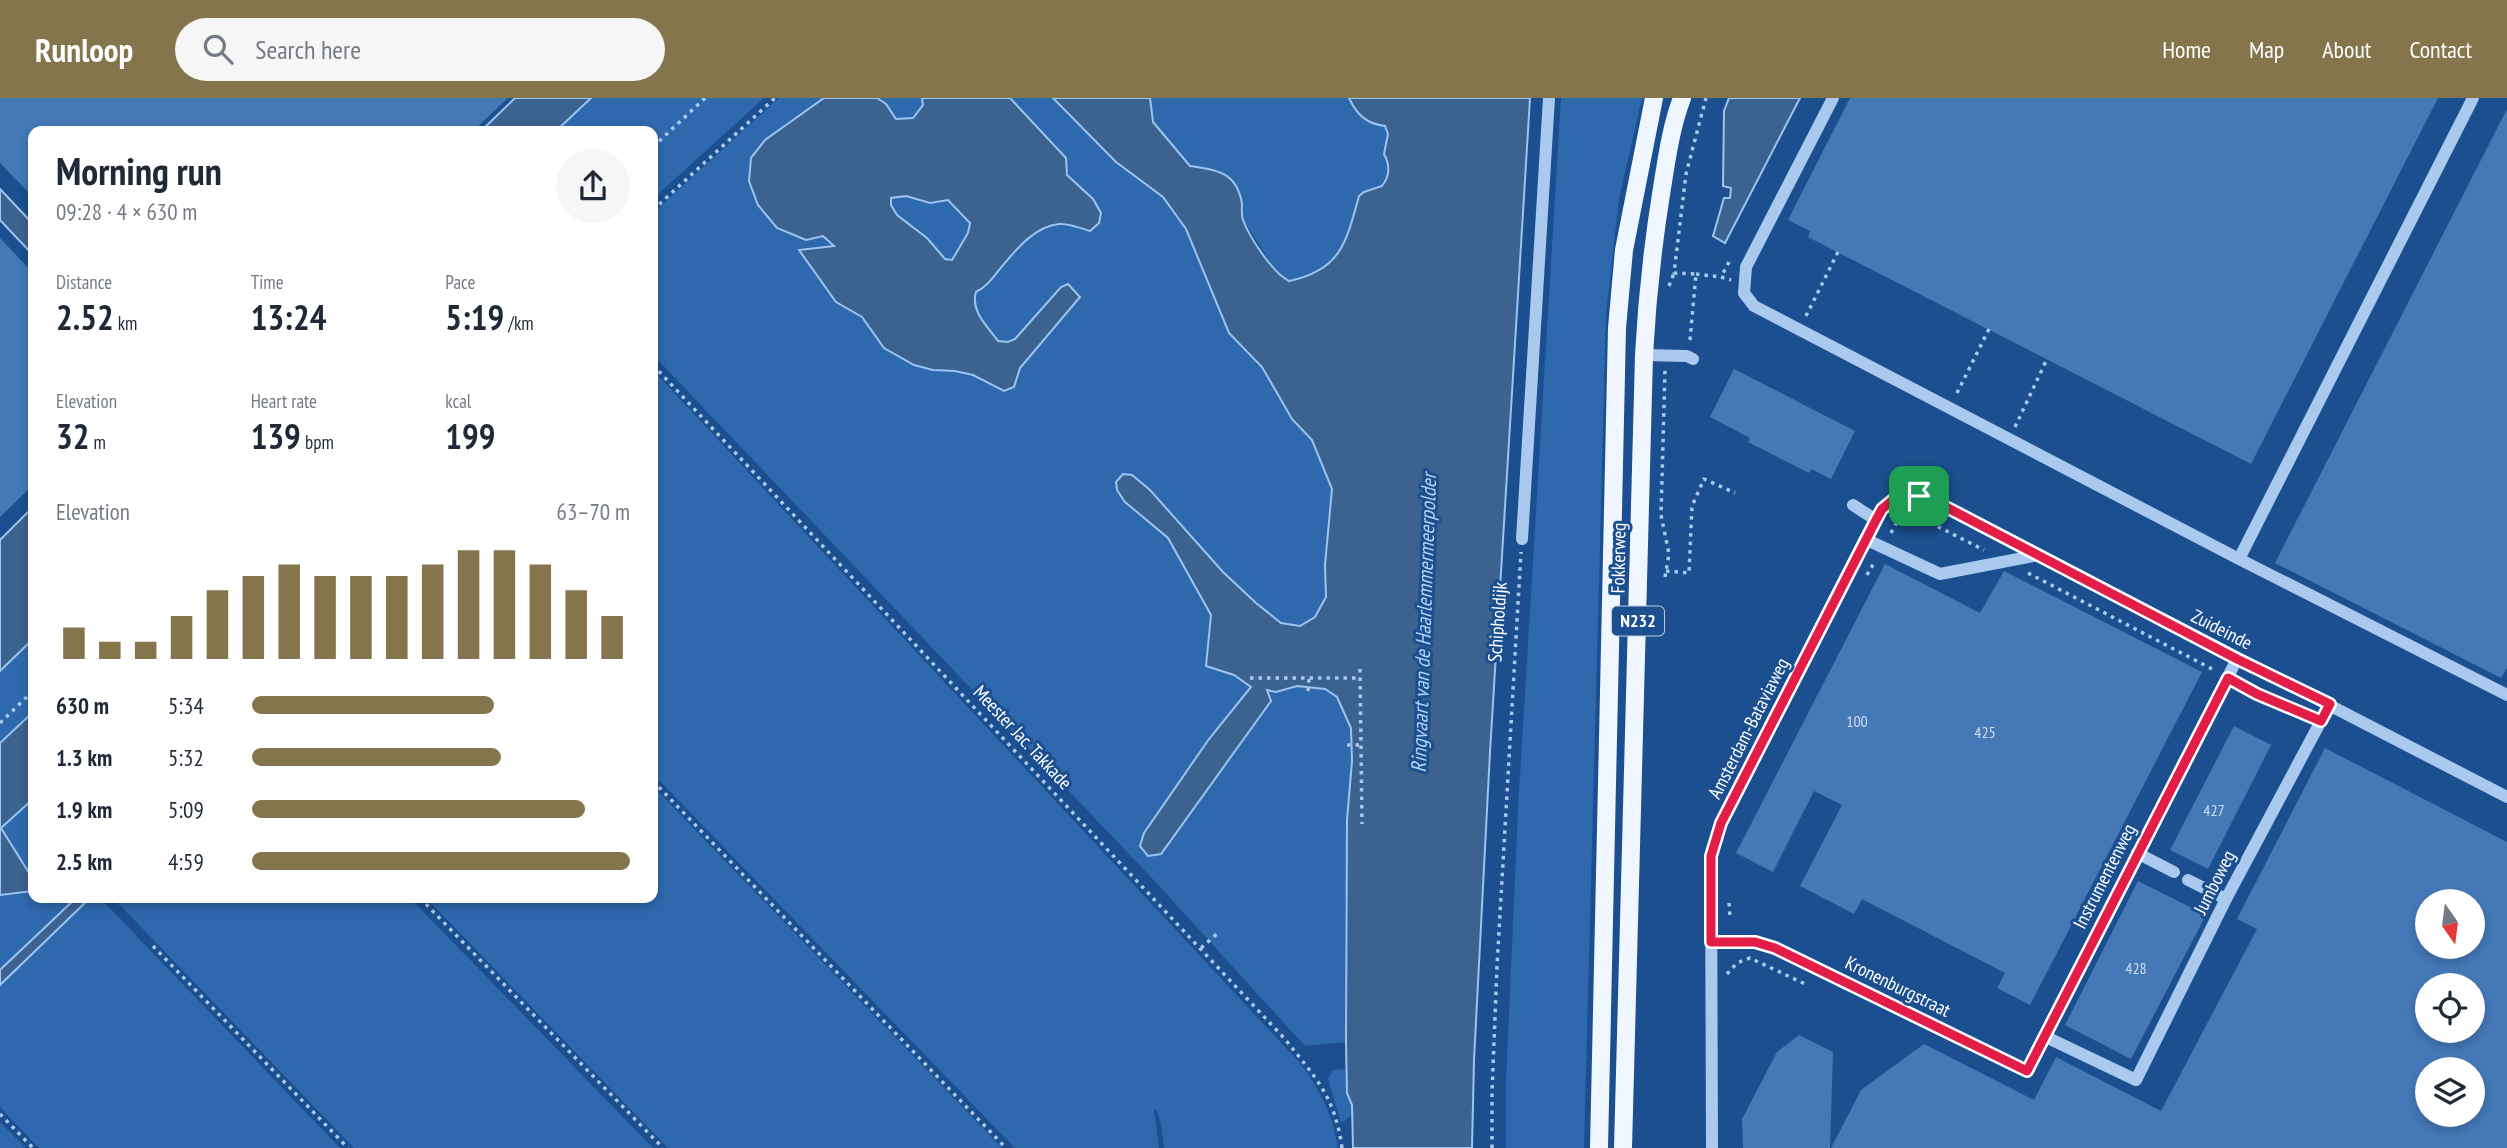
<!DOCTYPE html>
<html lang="en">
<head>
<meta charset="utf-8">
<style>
  body { margin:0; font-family:"PT Sans Narrow",sans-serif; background:#f6f6f7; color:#1f2937; height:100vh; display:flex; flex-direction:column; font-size:26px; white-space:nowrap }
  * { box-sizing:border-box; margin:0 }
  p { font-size:23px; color:#747a83 }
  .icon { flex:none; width:38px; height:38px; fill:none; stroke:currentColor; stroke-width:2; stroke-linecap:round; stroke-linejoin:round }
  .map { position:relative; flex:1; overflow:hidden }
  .sheet { position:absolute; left:28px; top:28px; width:630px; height:777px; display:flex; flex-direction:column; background:#fff; border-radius:14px; box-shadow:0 4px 10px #0003 }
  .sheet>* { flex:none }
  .needle { width:46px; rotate:166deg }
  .buttons { position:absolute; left:2415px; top:791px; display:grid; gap:14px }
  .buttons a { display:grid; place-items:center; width:70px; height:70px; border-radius:50%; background:#fff; box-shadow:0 4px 10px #0003; font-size:35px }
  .pin { position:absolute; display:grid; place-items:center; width:60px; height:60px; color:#fff; margin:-30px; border-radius:14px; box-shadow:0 4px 10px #0006 }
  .round { display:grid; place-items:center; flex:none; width:74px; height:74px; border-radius:37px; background:#f6f6f7 }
  .head { display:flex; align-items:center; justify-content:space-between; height:119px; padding:0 28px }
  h1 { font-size:38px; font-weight:800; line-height:52px }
  .metrics { display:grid; grid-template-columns:repeat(3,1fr); gap:10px; height:119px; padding:7px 28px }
  .metrics div { display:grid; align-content:center }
  .metrics b { font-size:35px; font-weight:800 }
  .metrics small { font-size:19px; font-weight:400 }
  .metrics p { font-size:19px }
  .chart { height:196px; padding:14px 28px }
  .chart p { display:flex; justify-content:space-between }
  .chart svg { width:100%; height:126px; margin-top:7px; stroke:#84754c; stroke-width:6 }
  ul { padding:0 28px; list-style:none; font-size:23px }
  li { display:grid; grid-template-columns:112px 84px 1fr; align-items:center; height:52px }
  li i { height:18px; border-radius:9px; background:#84754c }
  header { display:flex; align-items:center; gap:42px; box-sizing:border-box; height:98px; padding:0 35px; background:#84754c; color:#fff }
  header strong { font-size:33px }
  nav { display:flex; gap:38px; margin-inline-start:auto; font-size:24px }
  .search { width:490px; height:63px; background:#f6f6f7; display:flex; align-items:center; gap:18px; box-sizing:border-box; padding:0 24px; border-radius:38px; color:#747a83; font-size:26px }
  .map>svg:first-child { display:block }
  .green { fill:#2e69ad }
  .water { fill:#3c6290; stroke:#9cc4f0; stroke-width:2; fill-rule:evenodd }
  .building { fill:#4478b7; fill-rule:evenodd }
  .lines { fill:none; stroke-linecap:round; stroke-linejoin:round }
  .path { stroke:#a9c9ee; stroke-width:3.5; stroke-dasharray:3.5 5; stroke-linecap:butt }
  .minor { stroke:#a9c9ee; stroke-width:12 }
  .major { stroke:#f0f6ff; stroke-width:18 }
  .route-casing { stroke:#fff; stroke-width:14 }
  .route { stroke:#e11d48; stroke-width:9 }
  .labels { text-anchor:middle; stroke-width:6; stroke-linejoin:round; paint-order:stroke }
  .number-label { font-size:16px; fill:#d0dded }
  .shield { fill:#1b4f8f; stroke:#bbcadd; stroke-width:2 }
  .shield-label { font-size:18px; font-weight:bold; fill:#fff }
  .street-label { font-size:19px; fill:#fff; stroke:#1b4f8f }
  .water-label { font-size:21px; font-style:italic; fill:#b5d3f5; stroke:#1b4f8f }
</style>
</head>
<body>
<header>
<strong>Runloop</strong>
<div class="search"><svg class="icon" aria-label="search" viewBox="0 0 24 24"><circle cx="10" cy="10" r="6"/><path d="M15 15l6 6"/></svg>Search here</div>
<nav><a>Home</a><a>Map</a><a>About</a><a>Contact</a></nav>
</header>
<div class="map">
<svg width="2507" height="1050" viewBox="0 0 2507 1050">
  <rect width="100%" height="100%" fill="#1b4f8f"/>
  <!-- green -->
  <path class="green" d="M591 0H764L653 101V33H556Z
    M779 0H824L765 42 794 136 806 142 823 138 834 149 799 153 836 203 862 219 884 250 933 272 955 273 973 277 1004 293 1018 282 1020 270 1076 205 1074 193 1068 186 1061 189 1015 241 1008 244 998 243C988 229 970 213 976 194 986 189 992 181 999 172 1014 154 1034 128 1058 126 1068 125 1081 131 1090 133L1093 101 1067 77 1066 60 1010 0H1053L1116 64 1163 99 1186 131 1229 235 1262 269 1292 321 1312 342 1332 391 1325 467 1326 499 1315 519 1300 528 1281 525 1256 505 1223 474 1150 393 1125 404 1168 440 1211 517 1206 568 1234 577 1251 589 1275 594 1297 588 1325 591 1337 598 1345 612 1351 630 1352 663 1347 722 1346 944 1305 948 1150 778 653 257V115Z
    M877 0H922L923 7 913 20 896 21 886 6Z
    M1147 0H1401L1385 85 1335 160 1320 174 1289 183 1279 178 1242 120 1190 68 1152 24 1151 6Z
    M1561 0H1642L1619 101 1606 217 1584 1050H1506V984L1518 711Z
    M906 98 930 105 948 102 970 125 968 135 952 162 945 161 927 140 897 117 891 107V99Z
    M653 272 1301 966C1320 992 1333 1017 1338 1050H1164L1161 1026 1156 1011 1154 1012 1159 1050H1015L653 676Z
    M33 541V800H76L0 872V573Z
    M653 688 1002 1050H668L426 800H653Z
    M90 800H100L340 1050H39L0 1009V887Z
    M113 800H410L653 1050H354Z
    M1347 971C1347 987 1351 1001 1352 1017L1341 1025 1328 981 1333 972Z
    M0 1024 26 1050H0Z"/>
  <!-- water -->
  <path class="water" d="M515 0H591L556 33H481Z
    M824 0H877L886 6 896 21 913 20 923 7 922 0H1010L1066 60 1067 77 1093 101 1101 115 1099 125 1090 133C1081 130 1068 125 1059 126 1034 128 1014 154 999 172 992 181 986 189 976 194 970 213 988 229 998 243L1008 244 1015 241 1061 189 1068 186 1080 199 1020 270 1014 289 1004 293 973 277 955 273 933 272 914 267 884 250 862 219 836 204 799 152 834 148 823 138 806 142 777 130 758 107 749 83 751 60 765 42ZM906 98 930 105 948 102 970 125 968 135 952 162 945 161 927 140 897 117 891 107V100Z
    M1053 0H1150L1153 24 1190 68C1217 72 1237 74 1242 106 1242 112 1241 117 1243 122 1250 140 1272 174 1289 183 1341 172 1346 145 1359 98L1364 94 1382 88C1390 78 1390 67 1384 56L1388 36 1385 28C1367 26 1357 17 1349 0H1530L1490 654 1474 962 1472 1050H1353L1352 1007 1347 995 1346 944 1347 722 1352 663 1351 630 1337 599 1325 591 1297 588 1276 594 1267 592 1271 603 1161 756 1148 758 1140 748 1144 735 1209 641 1251 589 1234 577 1206 568 1211 517 1168 440 1125 404 1117 392 1116 384 1123 376 1132 377 1150 392 1223 474 1256 505 1281 525 1300 528 1315 519 1326 499 1325 467 1332 391 1312 342 1292 321 1262 269 1229 235 1186 131 1163 99 1116 64Z
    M1729 0H1800L1725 145 1713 138 1724 100H1730L1731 90 1723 88 1724 13Z
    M0 91 33 126V157L0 122Z
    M33 409V541L0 573V442Z
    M33 614V701L1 730 29 775 33 793 0 797V645Z
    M76 800H90L0 887V872Z"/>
  <!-- building -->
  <path class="building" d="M0 0H508L473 33H33V99L0 65Z
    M1850 0H2438L2251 366 1808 139 1810 133 1788 122Z
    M2507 11V570L2501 580 2275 465Z
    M0 140 33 175V387L0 419Z
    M1734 271 1855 333 1831 381 1811 371 1809 375 1748 344 1750 340 1710 319Z
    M1885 466 1980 515 2004 473 2202 574 2030 907 1997 890 2005 875 1862 801 1854 816 1800 788 1842 707 1814 693 1773 774 1736 755Z
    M2234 628 2271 647 2208 771 2170 752Z
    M2325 650 2507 744V1050H1831L1861 992 1924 946 2034 1002 2056 959 2161 1013 2257 831 2237 821ZM2427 803H2473V849H2427ZM2427 887H2473V933H2427ZM2427 971H2473V1017H2427Z
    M2138 783 2206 817 2131 961 2065 927Z
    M1799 937 1833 954 1830 1050H1743L1742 1021 1777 954Z"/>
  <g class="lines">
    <!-- path -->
    <path class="path" d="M653 49 705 0
      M653 112 775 0
      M1729 164 1721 179 1731 182
      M1696 176 1721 179
      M1669 188 1674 175
      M1806 218 1838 154
      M1690 242 1696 176 1674 175 1686 76 1706 0
      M653 267 1284 940C1315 979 1335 998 1342 1050
      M1957 295 1989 231
      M2015 329 2047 261
      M1891 435 1899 420 1913 416 1984 452
      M1666 473 1689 475 1692 408 1704 381 1735 395
      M2028 475 2214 572
      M1867 477 1875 463
      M1665 479 1669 456 1661 417 1665 272
      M1360 571 1362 726
      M1250 580H1359
      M2242 588 2308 617
      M1308 593 1309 580
      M0 625 33 593
      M1347 647H1361
      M653 683 1006 1050
      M420 800 663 1050
      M1729 805 1730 820
      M153 848 348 1050
      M1201 850 1218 835
      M1727 876 1737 865 1750 860 1805 886
      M0 1016 33 1050
      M1492 1050V995L1497 868 1521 454"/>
    <!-- minor -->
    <path class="minor" d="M1833 0 1746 169 1744 195 1754 208 2239 461
      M2473 0 2239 461 2507 597
      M1644 257 1687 258 1693 261
      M1853 407 1876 422
      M1522 441 1549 0
      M1865 441 1940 476 2038 457
      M2137 755 2174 774
      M2188 782 2226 801
      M1711 844H1754L1775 850 2027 973 2237 561
      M2046 939 2136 982 2226 801 2330 606
      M1712 1050 1711 759 1721 725 1865 441 1882 411 1899 397 1919 398 1944 408 2507 699"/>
    <!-- major -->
    <path class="major" d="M1599 1050 1617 230 1624 152 1654 0
      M1623 1050 1644 257C1647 201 1653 145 1662 90 1667 59 1671 29 1682 0"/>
  </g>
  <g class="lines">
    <!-- route casing -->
    <g class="route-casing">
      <path id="route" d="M1899 397 1919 398 1944 408 2237 561 2330 606 2321 623 2257 596 2228 580 2027 973 1775 850 1755 844H1711V758L1721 725 1876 422 1882 411Z"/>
    </g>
    <!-- route -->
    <use href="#route" class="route"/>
  </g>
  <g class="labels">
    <!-- number labels -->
    <g class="number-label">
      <text x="1857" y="629">100</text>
      <text x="1985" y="640">425</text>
      <text x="2214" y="718">427</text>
      <text x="2136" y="876">428</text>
    </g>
    <!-- shield labels -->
    <rect class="shield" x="1612" y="508.5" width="52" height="29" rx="5"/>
    <g class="shield-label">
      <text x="1638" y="529">N232</text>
    </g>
    <!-- street labels -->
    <g class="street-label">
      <text transform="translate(1618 460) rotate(-89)" y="7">Fokkerweg</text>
      <text transform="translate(1497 524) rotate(-86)" y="7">Schipholdijk</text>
      <text transform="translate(2222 531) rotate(27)" y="7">Zuideinde</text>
      <text transform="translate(1748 630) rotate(-63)" y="7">Amsterdam-Bataviaweg</text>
      <text transform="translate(1023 639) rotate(47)" y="7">Meester Jac. Takkade</text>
      <text transform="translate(2104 778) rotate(-63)" y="7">Instrumentenweg</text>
      <text transform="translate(2214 784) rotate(-63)" y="7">Jumboweg</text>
      <text transform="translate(1898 888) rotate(26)" y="7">Kronenburgstraat</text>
    </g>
    <!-- water labels -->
    <g class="water-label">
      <text transform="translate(1424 525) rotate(-88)" y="7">Ringvaart van de Haarlemmermeerpolder</text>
    </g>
  </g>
</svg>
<div class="buttons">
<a><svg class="needle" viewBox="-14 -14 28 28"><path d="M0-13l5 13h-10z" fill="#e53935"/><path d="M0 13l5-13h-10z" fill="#747a83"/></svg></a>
<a><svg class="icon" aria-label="locate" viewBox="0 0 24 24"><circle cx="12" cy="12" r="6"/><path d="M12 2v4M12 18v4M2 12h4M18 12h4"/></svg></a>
<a><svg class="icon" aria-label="layers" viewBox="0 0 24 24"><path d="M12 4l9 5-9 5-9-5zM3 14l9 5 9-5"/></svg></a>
</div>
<div class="pin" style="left:1919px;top:398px;background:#1e9e55"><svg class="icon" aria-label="arrive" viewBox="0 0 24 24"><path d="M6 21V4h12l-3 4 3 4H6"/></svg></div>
<section class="sheet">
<div class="head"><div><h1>Morning run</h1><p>09:28 · 4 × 630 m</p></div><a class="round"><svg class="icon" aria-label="share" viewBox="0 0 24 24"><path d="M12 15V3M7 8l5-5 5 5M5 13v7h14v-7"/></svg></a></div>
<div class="metrics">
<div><p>Distance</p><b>2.52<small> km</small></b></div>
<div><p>Time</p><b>13:24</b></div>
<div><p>Pace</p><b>5:19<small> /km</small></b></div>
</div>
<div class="metrics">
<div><p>Elevation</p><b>32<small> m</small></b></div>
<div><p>Heart rate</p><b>139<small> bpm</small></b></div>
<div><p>kcal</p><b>199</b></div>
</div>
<div class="chart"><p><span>Elevation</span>63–70 m</p>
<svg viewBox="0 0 160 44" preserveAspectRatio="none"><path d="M5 44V33M15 44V38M25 44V38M35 44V29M45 44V20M55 44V15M65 44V11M75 44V15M85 44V15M95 44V15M105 44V11M115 44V6M125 44V6M135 44V11M145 44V20M155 44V29"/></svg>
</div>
<ul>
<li><b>630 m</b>5:34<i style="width:64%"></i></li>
<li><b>1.3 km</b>5:32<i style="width:66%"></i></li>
<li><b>1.9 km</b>5:09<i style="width:88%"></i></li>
<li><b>2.5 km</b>4:59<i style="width:100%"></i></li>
</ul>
</section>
</div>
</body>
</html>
